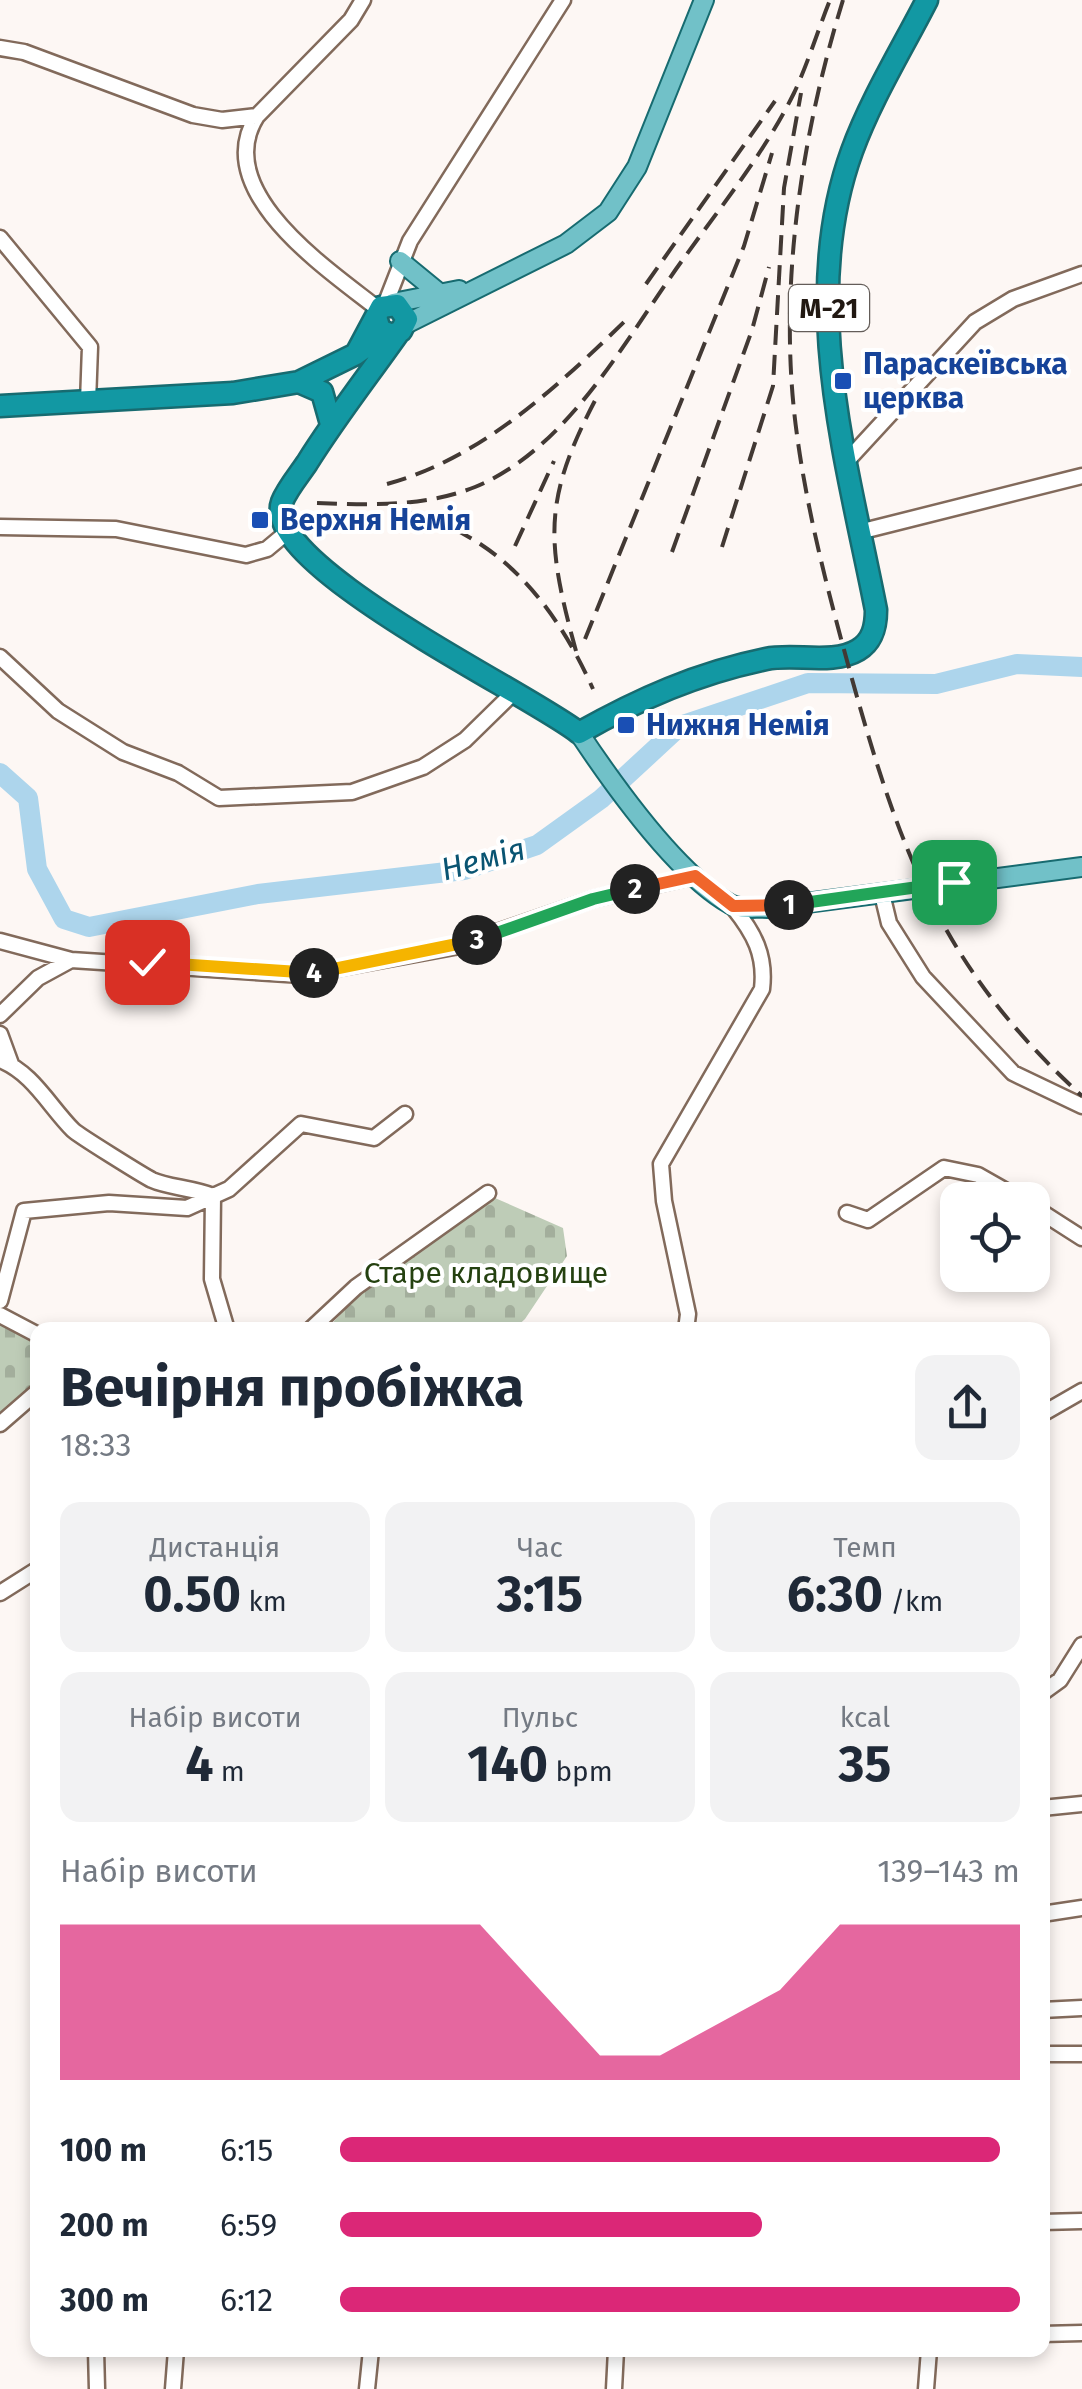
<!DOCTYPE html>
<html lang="uk">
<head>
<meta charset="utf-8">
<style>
  body { margin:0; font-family:"Fira Sans",sans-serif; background:#f2f2f3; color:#1f2937; height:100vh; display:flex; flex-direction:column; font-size:38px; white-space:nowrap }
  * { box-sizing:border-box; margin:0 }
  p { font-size:32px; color:#747a83 }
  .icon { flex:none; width:55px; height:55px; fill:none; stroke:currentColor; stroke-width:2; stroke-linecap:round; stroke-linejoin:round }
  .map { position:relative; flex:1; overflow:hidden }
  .details { position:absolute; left:30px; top:1322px; width:1020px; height:1035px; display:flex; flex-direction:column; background:#fff; border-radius:20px; box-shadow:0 5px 15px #0003 }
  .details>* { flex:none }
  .controls { position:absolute; left:940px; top:1182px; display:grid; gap:20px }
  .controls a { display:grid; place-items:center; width:110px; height:110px; border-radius:20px; background:#fff; box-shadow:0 5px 15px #0003; font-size:50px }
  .pin { position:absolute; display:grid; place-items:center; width:85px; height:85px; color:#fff; margin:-42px; border-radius:20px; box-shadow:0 5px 15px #0006 }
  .km { position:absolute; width:50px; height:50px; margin:-25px; border-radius:50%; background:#222; color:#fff; font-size:28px; line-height:50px; text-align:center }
  .round { display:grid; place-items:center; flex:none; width:105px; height:105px; border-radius:20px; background:#f2f2f3 }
  .overview { display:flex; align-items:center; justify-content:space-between; height:170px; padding:0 30px }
  h1 { font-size:55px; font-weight:700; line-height:75px }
  .stats { display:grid; grid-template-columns:repeat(3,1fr); gap:15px; height:170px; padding:10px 30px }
  .stats div { display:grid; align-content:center; border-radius:20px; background:#f2f2f3; text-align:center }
  .stats b { font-size:50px; font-weight:700 }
  .stats small { font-size:28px; font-weight:400 }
  .stats p { font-size:28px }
  .chart { height:280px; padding:20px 30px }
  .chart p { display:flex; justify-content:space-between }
  .chart svg { width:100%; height:180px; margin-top:10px; fill:#db2777; opacity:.7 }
  ul { padding:0 30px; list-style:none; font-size:32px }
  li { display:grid; grid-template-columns:160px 120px 1fr; align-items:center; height:75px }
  li i { height:25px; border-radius:12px; background:#db2777 }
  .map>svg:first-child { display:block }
  .cemetery { fill:url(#cemetery-stones) }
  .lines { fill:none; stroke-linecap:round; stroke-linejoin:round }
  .river { stroke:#add5ec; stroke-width:20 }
  .minor-casing { stroke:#826a5b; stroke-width:19 }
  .major-casing { stroke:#176b70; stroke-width:22 }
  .highway-casing { stroke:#176b70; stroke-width:25 }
  .minor { stroke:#fff; stroke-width:14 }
  .major { stroke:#71c1c8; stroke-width:18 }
  .highway { stroke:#1298a3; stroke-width:20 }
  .rail { stroke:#423934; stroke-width:4; stroke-dasharray:20 10; stroke-linecap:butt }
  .split-1-casing { stroke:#fff; stroke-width:20 }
  .split-2-casing { stroke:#fff; stroke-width:20 }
  .split-3-casing { stroke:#fff; stroke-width:20 }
  .split-4-casing { stroke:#fff; stroke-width:20 }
  .split-5-casing { stroke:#fff; stroke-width:20 }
  .split-1 { stroke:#22a559; stroke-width:12 }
  .split-2 { stroke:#f0652b; stroke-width:12 }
  .split-3 { stroke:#22a559; stroke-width:12 }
  .split-4 { stroke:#f5b400; stroke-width:12 }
  .split-5 { stroke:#f5b400; stroke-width:12 }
  .transit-dot { fill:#1a4fb4; stroke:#fff; stroke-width:4 }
  .labels { text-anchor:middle; stroke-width:8; stroke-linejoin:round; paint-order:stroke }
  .shield { fill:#fff; stroke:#645d59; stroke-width:2.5 }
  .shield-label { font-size:28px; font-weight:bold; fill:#211812 }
  .transit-label { font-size:30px; font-weight:bold; fill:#164399; stroke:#fff; text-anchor:start }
  .park-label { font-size:30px; fill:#244110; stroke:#fff }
  .water-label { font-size:32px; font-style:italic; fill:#095472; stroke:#fff }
</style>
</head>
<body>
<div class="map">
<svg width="1082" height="2389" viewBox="0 0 1082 2389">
  <defs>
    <pattern id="cemetery-stones" width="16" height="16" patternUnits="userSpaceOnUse" patternTransform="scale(2.5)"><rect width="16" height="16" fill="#beccb7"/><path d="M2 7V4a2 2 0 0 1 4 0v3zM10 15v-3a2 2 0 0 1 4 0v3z" fill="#a3ae9c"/></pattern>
  </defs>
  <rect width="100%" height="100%" fill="#fdf7f4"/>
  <!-- cemetery -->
  <path class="cemetery" d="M495 1198 563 1228 567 1256 525 1319 513 1330H326L357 1296Z
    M0 1320 38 1340 37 1382 0 1415Z"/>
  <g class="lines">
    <!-- river -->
    <path class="river" d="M0 773 28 798 37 869 64 919 89 927 258 894 464 870 537 845 601 799 680 726 808 683 936 684 1017 664 1082 667"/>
    <!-- minor casing -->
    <g class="minor-casing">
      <path id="minor" d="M363 0 351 20 257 116C209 191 329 270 378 309
        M0 48 24 52 193 115 222 120 257 116
        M0 238 90 347 88 402
        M385 305 410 241 563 0
        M846 462 975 322 1013 299 1082 274
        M0 527 116 529 246 555 267 549 285 534
        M859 532 1082 476
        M0 657 58 711 123 752 178 773 219 798 352 792 423 767 465 740 514 692
        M882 894 889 923 923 977 1013 1073 1082 1106
        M0 941 71 960
        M0 1015 38 978 71 960 302 975 454 947 593 899 695 876
        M0 1034 11 1064
        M0 1060C33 1073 49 1106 73 1130 78 1135 144 1176 152 1180 167 1187 193 1188 213 1196L212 1279 227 1330
        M1032 1206 1082 1238
        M847 1213 868 1220 944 1168 978 1175 1022 1200
        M0 1301 24 1211 109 1203 187 1208 229 1189 301 1124 374 1138 405 1114
        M0 1315 38 1335
        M310 1330 356 1287 488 1193
        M686 1330 688 1314 664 1201 661 1164 762 989C766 955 754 933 733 907
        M1042 1414 1082 1391
        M0 1424 38 1391
        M0 1593 38 1569
        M1042 1693 1060 1680 1082 1645
        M1042 1808 1082 1804
        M1042 1914 1082 1908
        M1042 2010 1082 2008
        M1042 2054H1082
        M1042 2222 1082 2221
        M1042 2334 1082 2333
        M96 2350 97 2389
        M173 2389 176 2350
        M367 2389 371 2350
        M614 2389 616 2350
        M926 2389 929 2350"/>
    </g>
    <!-- major casing -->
    <g class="major-casing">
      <path id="major" d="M400 261 439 293
        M393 303 459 290
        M406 324 566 244 608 212 637 167 704 0
        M579 733C613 784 677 874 730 904 740 910 757 907 768 908L1082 867"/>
    </g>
    <!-- highway casing -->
    <g class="highway-casing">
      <path id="highway" d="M399 332C368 376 335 418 307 463 299 475 287 489 282 502 259 565 534 696 579 733 639 699 698 673 766 659 794 653 833 665 858 650 873 641 876 626 876 610 847 462 798 299 852 151 871 99 902 49 927 0
        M357 352 381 307 397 305 407 319 401 331 392 335 380 330 376 317
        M299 382 322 392 331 424
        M0 406 233 393 299 382 356 354 385 333"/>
    </g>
    <!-- minor -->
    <use href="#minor" class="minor"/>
    <!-- major -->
    <use href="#major" class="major"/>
    <!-- highway -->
    <use href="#highway" class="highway"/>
    <!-- rail -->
    <path class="rail" d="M843 0C801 136 777 292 797 435 808 517 830 599 852 679 901 855 944 970 1082 1096
      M646 284 775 101
      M387 484C480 459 557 387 624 322
      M317 503C370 505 425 507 475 487 570 448 627 336 684 258 722 205 765 152 794 93 808 63 818 30 830 0
      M397 510C496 530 554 602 593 689
      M515 546 554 461
      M722 547 773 386 784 188 801 93
      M672 552 752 330 769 267
      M585 639 744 246 772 153
      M576 651C545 538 543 498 599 393"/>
  </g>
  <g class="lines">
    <!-- split-1 casing -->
    <g class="split-1-casing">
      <path id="split-1" d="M789 905 954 882"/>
    </g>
    <!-- split-2 casing -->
    <g class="split-2-casing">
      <path id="split-2" d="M635 889 695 876 733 906 789 905"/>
    </g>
    <!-- split-3 casing -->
    <g class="split-3-casing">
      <path id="split-3" d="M477 940 593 899 635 889"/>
    </g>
    <!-- split-4 casing -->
    <g class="split-4-casing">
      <path id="split-4" d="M314 973 477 940"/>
    </g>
    <!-- split-5 casing -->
    <g class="split-5-casing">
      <path id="split-5" d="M147 962 314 973"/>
    </g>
    <!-- split-1 -->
    <use href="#split-1" class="split-1"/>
    <!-- split-2 -->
    <use href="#split-2" class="split-2"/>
    <!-- split-3 -->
    <use href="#split-3" class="split-3"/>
    <!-- split-4 -->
    <use href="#split-4" class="split-4"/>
    <!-- split-5 -->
    <use href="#split-5" class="split-5"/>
  </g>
  <!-- markers -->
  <g class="transit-dot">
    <rect x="833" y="371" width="20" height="20" rx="5"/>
    <rect x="250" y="510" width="20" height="20" rx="5"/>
    <rect x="616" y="715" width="20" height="20" rx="5"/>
  </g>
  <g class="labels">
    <!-- shield labels -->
    <rect class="shield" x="789" y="285" width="80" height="46" rx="8"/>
    <g class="shield-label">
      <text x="829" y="318">М-21</text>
    </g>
    <!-- transit labels -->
    <g class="transit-label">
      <text x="863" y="374">Параскеївська<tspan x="863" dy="34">церква</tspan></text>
      <text x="280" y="530">Верхня Немія</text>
      <text x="646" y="735">Нижня Немія</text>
    </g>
    <!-- park labels -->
    <g class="park-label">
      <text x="486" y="1283">Старе кладовище</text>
    </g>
    <!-- water labels -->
    <g class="water-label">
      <text transform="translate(483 859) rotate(-15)" y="11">Немія</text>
    </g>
  </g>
</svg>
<div class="controls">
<a><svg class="icon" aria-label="locate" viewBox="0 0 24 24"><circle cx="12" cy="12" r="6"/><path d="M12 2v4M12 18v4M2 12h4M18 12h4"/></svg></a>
</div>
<div class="pin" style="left:954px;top:882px;background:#1e9e55"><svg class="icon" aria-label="arrive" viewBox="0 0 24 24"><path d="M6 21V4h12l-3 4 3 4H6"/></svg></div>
<div class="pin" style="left:147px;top:962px;background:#d93025"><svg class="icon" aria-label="check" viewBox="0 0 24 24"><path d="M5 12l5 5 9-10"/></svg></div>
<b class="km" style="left:789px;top:905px">1</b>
<b class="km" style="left:635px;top:889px">2</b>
<b class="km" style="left:477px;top:940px">3</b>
<b class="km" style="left:314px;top:973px">4</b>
<section class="details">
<div class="overview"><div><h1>Вечірня пробіжка</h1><p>18:33</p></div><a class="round"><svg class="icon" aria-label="share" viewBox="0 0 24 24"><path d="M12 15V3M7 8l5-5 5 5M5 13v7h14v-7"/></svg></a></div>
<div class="stats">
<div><p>Дистанція</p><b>0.50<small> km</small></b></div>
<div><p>Час</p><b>3:15</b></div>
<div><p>Темп</p><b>6:30<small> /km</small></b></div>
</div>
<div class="stats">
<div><p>Набір висоти</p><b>4<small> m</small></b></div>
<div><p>Пульс</p><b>140<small> bpm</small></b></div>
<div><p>kcal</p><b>35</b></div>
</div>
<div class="chart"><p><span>Набір висоти</span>139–143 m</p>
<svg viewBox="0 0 160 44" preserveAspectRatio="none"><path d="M0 44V6L10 6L20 6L30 6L40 6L50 6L60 6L70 6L80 22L90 38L100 38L110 30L120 22L130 6L140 6L150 6L160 6V44z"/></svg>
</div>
<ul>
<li><b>100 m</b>6:15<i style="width:97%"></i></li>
<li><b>200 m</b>6:59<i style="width:62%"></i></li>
<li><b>300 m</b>6:12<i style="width:100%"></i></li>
</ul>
</section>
</div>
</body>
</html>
